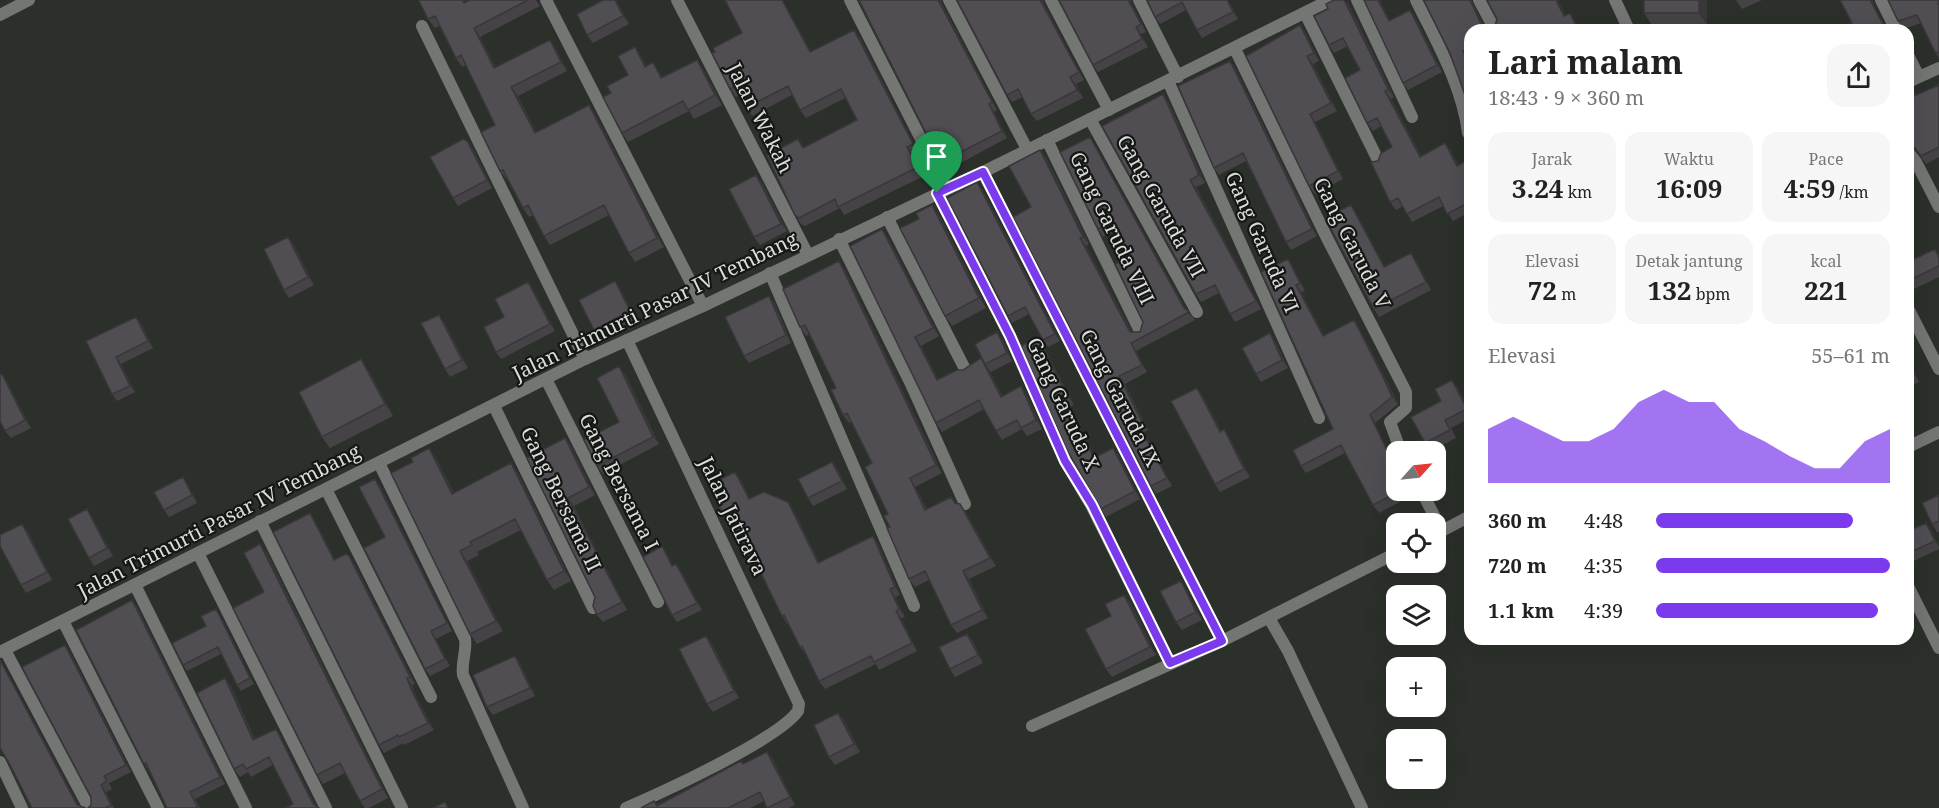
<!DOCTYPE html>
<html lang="id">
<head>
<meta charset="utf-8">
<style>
  body { margin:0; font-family:"Noto Serif",serif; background:#f6f6f6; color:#222; height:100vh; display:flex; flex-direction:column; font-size:22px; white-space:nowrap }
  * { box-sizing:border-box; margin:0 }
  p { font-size:20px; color:#767676 }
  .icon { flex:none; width:33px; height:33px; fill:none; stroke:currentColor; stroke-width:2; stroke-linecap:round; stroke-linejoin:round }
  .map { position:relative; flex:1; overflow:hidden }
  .drawer { position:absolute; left:1464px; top:24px; width:450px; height:621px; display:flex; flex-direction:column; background:#fff; border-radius:18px; box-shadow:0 6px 24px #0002 }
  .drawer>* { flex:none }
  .needle { width:39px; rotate:63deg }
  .fabs { position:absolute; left:1386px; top:441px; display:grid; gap:12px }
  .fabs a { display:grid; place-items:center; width:60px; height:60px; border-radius:12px; background:#fff; box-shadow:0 6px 24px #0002; font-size:30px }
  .pin { position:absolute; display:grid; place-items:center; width:51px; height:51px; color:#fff; margin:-62px -26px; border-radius:50% 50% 50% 0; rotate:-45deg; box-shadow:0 0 6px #0007 }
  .pin .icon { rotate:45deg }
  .round { display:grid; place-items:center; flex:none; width:63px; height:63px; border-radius:18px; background:#f6f6f6 }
  .head { display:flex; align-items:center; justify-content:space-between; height:102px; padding:0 24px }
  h1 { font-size:33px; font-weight:700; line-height:45px }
  .figures { display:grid; grid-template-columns:repeat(3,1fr); gap:9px; height:102px; padding:6px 24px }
  .figures div { display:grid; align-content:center; border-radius:15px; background:#f6f6f6; text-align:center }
  .figures b { font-size:26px; font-weight:700 }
  .figures small { font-size:16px; font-weight:400 }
  .figures p { font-size:16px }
  .chart { height:168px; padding:12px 24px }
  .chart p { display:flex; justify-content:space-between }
  .chart svg { width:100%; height:108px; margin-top:6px; fill:#7c3aed; opacity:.7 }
  ul { padding:0 24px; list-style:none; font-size:20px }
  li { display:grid; grid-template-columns:96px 72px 1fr; align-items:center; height:45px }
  li i { height:15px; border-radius:8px; background:#7c3aed }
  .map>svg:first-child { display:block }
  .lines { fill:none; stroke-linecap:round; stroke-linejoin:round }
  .service { stroke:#747674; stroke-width:12 }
  .minor { stroke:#747674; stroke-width:12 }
  .tertiary { stroke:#747674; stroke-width:12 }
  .wall { fill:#464347 }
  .shaded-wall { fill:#39373a }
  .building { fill:#514e53; stroke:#39373a; stroke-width:1.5 }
  .route-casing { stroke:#fff; stroke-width:12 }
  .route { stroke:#7c3aed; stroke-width:8 }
  .labels { text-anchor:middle; stroke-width:4.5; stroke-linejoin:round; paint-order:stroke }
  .street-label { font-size:20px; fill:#daddda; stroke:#151715 }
</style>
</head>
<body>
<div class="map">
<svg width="1939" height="808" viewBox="0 0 1939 808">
  <rect width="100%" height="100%" fill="#2c302b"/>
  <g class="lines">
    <!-- service -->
    <path class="service" d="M1269 618 1288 651 1362 808"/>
    <!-- minor -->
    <path class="minor" d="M546 0 703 306
      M677 0 808 255
      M850 0 946 188
      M949 0 1027 149
      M1051 0 1109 110
      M1139 0 1178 77
      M1357 0 1412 117
      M1416 0C1437 43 1462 85 1468 133
      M1479 0 1495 30
      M1615 0 1629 30
      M1881 0 1896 30
      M1305 13 1379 162
      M0 15 29 0
      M422 26 585 359
      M1235 49 1326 236 1406 392V408L1390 422 1401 452
      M1908 55 1919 77
      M1168 81 1319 418
      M1908 82 1939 68
      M1090 119 1197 312
      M1047 140 1141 333
      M1908 152 1916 162 1939 207
      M983 172 1222 641
      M937 193 1010 336 1065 461 1091 505 1170 663
      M887 217 966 371
      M839 239 911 384 965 504
      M770 273 914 606
      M1908 308 1939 369
      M546 379 658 602
      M494 406 593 608
      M1908 447 1939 432
      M379 463 465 639C467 652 461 661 463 675L523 808
      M326 489 431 697
      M1421 490 1442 531
      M260 521 402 808
      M1436 534 1470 516
      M198 553 326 808
      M135 585 246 808
      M1908 586 1939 648
      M63 621 158 808
      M5 650 89 808
      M1032 726 1222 641 1396 553
      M0 762 22 808
      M626 808C663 792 777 740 798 711L799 704 627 340"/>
    <!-- tertiary -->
    <path class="tertiary" d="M0 652 585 359 703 306 983 172 1330 0"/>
  </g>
  <!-- wall -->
  <path class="wall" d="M420 0H464L465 3 470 0H536L540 6 480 37 496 68 556 49 567 71 518 96 536 132 589 105 595 114 664 247 635 262 629 253 609 215 550 245 544 236 533 215 529 217 523 208 508 179 507 180 500 171 495 125 466 65 462 67 456 58 439 26 435 28 428 19Z
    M603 0H616L629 24 593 43 587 35Z
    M725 0H783L811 52 854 30 860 38 918 152 913 155 924 176 844 215 840 208 805 226 801 224 795 215 804 147 857 120 845 98 806 118 800 110 792 95 752 116 747 107 740 95 736 97 730 89 742 33Z
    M1059 0H1132L1131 3 1146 32 1141 34 1148 47 1098 72 1093 65Z
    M1147 0H1228L1238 19 1202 38 1197 30 1186 10 1160 24 1155 17Z
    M1380 0 1390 21 1410 10 1415 17 1442 72 1408 90 1403 83Z
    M1427 0H1471L1485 28 1470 30V58L1469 59 1470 61V105Z
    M1707 0V25H1652L1644 13Z
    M1736 0H1762L1742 9Z
    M1939 0V58L1935 52 1921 23 1904 29 1898 21Z
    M1348 3 1394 97 1391 99 1421 156 1445 143 1451 151 1458 165 1470 159V212L1453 221 1443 206 1412 222 1403 206 1396 210 1390 202 1378 161 1392 147 1381 126 1373 131 1367 123 1360 70 1348 46 1334 53 1329 45Z
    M942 4 997 110 994 112 1007 138 957 165 951 157 942 140 933 144 928 137Z
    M1044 4 1084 80 1076 84 1083 98 1037 121 1031 114 1023 97 1012 102 1007 95Z
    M1300 25 1306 33 1319 61 1313 64 1337 111 1315 122 1343 179 1315 194 1309 186Z
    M635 47 646 66 659 72 662 77 697 60 703 69 722 105 694 119 689 111 628 142 622 133 628 75Z
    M1235 68 1317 236 1291 250 1286 242 1246 161 1219 175 1214 168Z
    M1908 83 1916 95 1939 84V157L1926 164 1912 145 1908 144Z
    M1168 101 1205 183 1196 187 1261 309 1235 322 1230 314 1219 293 1201 302 1196 294Z
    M1090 137 1095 145 1186 310 1195 320 1136 351 1147 372 1125 384 1148 430 1144 432 1172 486 1156 494 1151 486 1031 207 1040 150 1046 158 1089 244 1086 246 1132 332H1140L1143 322 1129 256 1115 231 1103 237 1098 229Z
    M473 149 492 188 458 206 453 198Z
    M756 175 762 183 787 231 760 245 754 237Z
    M982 189 1060 341 1048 347 1043 340 1029 314 1012 323 1008 316Z
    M1908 190 1913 200 1908 202Z
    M1351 205 1356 213 1385 267 1416 261 1431 290 1379 317 1374 309Z
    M939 215 986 308 952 326 945 316Z
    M888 238 939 336 921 346 938 379 963 370 987 366 1002 396 1027 395 1042 429 1027 436 1022 429 1002 440 996 431 984 409 942 432 936 423Z
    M294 245 314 285 289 298 284 290Z
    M1935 249 1939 255V277L1908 292V262Z
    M1288 259 1293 267 1305 291 1301 292 1324 336 1354 320 1359 328 1389 385 1398 404 1375 423 1396 490H1409L1411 496 1379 513 1373 505 1345 453 1306 473 1301 466 1333 429Z
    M845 270 942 473 915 487 927 509 955 503 966 512 996 566 969 579 988 618 957 633 951 625 929 580 915 587 909 579 890 527 888 514 872 463 852 422 849 423 843 415 836 388 810 334 806 336 800 327Z
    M615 281 620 289 636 319 600 338 594 330Z
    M533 289 555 331 501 359 496 352Z
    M769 296 775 304 791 343 749 363 744 356Z
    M444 322 468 368 450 377 445 369Z
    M141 323 153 348 121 364 135 392 117 401 112 394 86 341Z
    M997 332 1003 340 1012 361 991 372 985 364Z
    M1037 337 1042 344 1074 405 1069 407 1095 457 1113 448 1118 455 1140 499 1106 517 1101 509Z
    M1275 341 1288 368 1261 382 1256 374Z
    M1908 359 1919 382 1908 387Z
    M369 371 393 416 330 448 322 437Z
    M2 374 7 382 31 428 11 438 5 431Z
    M625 374 659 444 603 474 597 466 619 422Z
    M1452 380 1458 388 1470 412V418L1451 428 1456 438 1431 451 1425 443 1441 401Z
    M1202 395 1221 431 1229 437 1250 477 1220 492 1215 484Z
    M565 438 571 446 595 495 574 506 627 610 603 622 597 615 595 597 527 458Z
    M436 458 454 493 518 473 571 581 554 590 547 580 521 530 477 552 479 555 467 561 503 631 477 644 470 634Z
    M832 462 838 470 847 489 813 506 808 498Z
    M741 480 750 499 793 509 819 562 873 536 878 544 900 595 895 597 905 617 901 618 917 651 879 670 876 664 825 689 819 681 806 654V655L800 647 788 623 787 624 782 616 760 572H759L753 565 740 537 736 538 731 531Z
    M188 485 197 503 169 517 164 510Z
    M380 486 452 631 436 639 450 666 430 676 425 669 385 537Z
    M1939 495V532H1937L1932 524Z
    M92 517 113 556 94 566 89 558Z
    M315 521 335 560 354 563 415 684 412 685 416 696 434 730 404 745 403 743 384 753 379 745Z
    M1926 523 1931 530 1939 547V549L1914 561 1908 551Z
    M22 524 28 532 52 580 26 593 21 585Z
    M662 546 673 565 681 571 702 610 677 622 672 615Z
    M267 553 388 798 369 808H365L360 801 345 773 323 784 317 775 264 592Z
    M1186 589 1202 620 1182 630 1176 622Z
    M1124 595 1130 602 1156 655 1112 677 1106 669 1111 616Z
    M132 600 137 607 225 784 195 799 200 808H167L149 771 144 764Z
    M220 615 254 684 241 691 237 685 221 654 187 671 183 665 206 626Z
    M967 634 973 641 983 663 955 677 950 669Z
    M706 636 712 644 739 698 713 712 707 704Z
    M65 645 70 652 131 772 109 783 112 789 106 792 114 808H88L91 805V797Z
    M515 656 520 663 535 696 493 715 487 707Z
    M231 686 255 739 276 729 281 737 293 804 273 765 251 777 248 772 240 777 234 769Z
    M844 720 860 752 835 765 829 757Z
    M767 752 773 759 795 805 789 808H768L764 801 750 808H641L654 801 657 805 741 761 744 764Z"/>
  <!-- shaded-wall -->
  <path class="shaded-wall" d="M615 0 618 3 629 24 623 16Z
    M782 0H783L816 60 810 52Z
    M938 0H943L942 4 997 110 992 102Z
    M1040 0H1044V4L1084 80 1079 72Z
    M1128 0H1132L1131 3 1146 32 1141 24Z
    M1227 0H1228L1238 19 1233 12Z
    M1344 0 1348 3 1394 97 1388 89Z
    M1378 0H1380L1394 28 1389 21Z
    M1470 0H1471L1486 30 1482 26Z
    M1556 0H1558L1570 24 1564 16Z
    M1699 0H1707V25L1699 13Z
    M1870 0H1874L1873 3 1887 30 1885 28Z
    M1410 10 1415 17 1442 72 1437 65Z
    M1300 25 1306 33 1319 61 1314 53Z
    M1136 27 1141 34 1148 47 1142 39Z
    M474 28 480 37 501 77 494 68Z
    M854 30 860 38 918 152 913 144Z
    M550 40 556 49 567 71 561 62Z
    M635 47 642 57 651 76 645 67Z
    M1307 56 1313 64 1337 111 1331 103Z
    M697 60 703 69 722 105 715 95Z
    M1230 61 1235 68 1317 236 1312 229Z
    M1070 77 1076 84 1083 98 1077 90Z
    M511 87 518 96 541 142 535 133Z
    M1385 91 1391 99 1426 165 1420 157Z
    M1163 94 1168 101 1205 183 1199 175Z
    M989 104 994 112 1007 138 1002 131Z
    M589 105 595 114 664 247 657 238Z
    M1310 114 1315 122 1343 179 1338 171Z
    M1090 137 1095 145 1188 313 1184 308Z
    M467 141 473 149 492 188 487 180Z
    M1445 143 1451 151 1463 174 1457 166Z
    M907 147 913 155 924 176 918 167Z
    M1040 150 1046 158 1089 244 1083 237Z
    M756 175 762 183 787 231 781 224Z
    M1190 180 1196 187 1261 309 1256 301Z
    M977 182 982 189 1060 341 1055 334Z
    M932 205 939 215 986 308 979 298Z
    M1351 205 1356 213 1389 275 1384 267Z
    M882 229 888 238 939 336 933 328Z
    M288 237 294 245 314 285 308 277Z
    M1080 238 1086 246 1136 339 1130 332Z
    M1411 253 1416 261 1431 290 1426 282Z
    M1288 259 1293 267 1305 291 1300 283Z
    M839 261 845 270 942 473 936 465Z
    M615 281 620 289 636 319 630 311Z
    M528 282 533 289 555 331 550 324Z
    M1296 285 1301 292 1328 344 1323 336Z
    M769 296 775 304 791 343 786 335Z
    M439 315 444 322 468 368 462 360Z
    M136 317 141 323 153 348 148 341Z
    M1354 320 1359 328 1389 385 1398 404 1392 397Z
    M997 332 1003 340 1012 361 1007 353Z
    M1270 333 1275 341 1288 368 1282 360Z
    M915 337 921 346 943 388 937 380Z
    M1037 337 1042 344 1074 405 1068 397Z
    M1131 343 1136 351 1147 372 1142 365Z
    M116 357 121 364 135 392 130 386Z
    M981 358 987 366 1007 405 1001 397Z
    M361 359 369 371 393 416 385 404Z
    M1908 359 1919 382 1914 374 1908 362Z
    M619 366 625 374 659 444 653 437Z
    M2 374 7 382 31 428 25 420Z
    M1119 376 1125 384 1148 430 1142 422Z
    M1452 380 1458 388 1470 413 1467 409Z
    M1021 386 1027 395 1042 429 1036 420Z
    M1197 388 1202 395 1225 440 1220 432Z
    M1064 400 1069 407 1099 465 1094 458Z
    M1370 415 1375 423 1396 466V469Z
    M1138 424 1144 432 1172 486 1167 478Z
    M1224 429 1229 437 1250 477 1244 469Z
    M565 438 571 446 595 495 589 487Z
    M429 448 436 458 459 503 452 494Z
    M1113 448 1118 455 1140 499 1135 491Z
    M832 462 838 470 847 489 842 481Z
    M511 463 518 473 571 581 564 571Z
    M735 472 741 480 754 507 749 499Z
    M183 477 188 485 197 503 192 495Z
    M910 478 915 487 931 518 925 510Z
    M375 479 380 486 452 631 447 623Z
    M568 498 574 506 627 610 622 602Z
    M788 502 793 509 823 571 818 563Z
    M960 504 966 512 996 566 990 558Z
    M87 509 92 517 113 556 107 548Z
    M310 513 315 521 339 567 334 560Z
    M1926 523 1931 530 1939 547 1935 541Z
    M22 524 28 532 52 580 47 572Z
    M873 536 878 544 900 595 895 587Z
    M260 544 267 553 388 798 382 789Z
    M662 546 667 553 677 573 672 566Z
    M460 551 467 561 503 631 496 621Z
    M349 556 354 563 415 684 410 677Z
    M676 564 681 571 702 610 697 603Z
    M963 571 969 579 988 618 982 610Z
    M1181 581 1186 589 1202 620 1196 612Z
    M890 589 895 597 905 617 899 609Z
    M1124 595 1130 602 1156 655 1150 647Z
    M132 600 137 607 225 784 220 777Z
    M216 609 220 615 254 684 250 678Z
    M896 611 901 618 917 651 912 643Z
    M431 631 436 639 450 666 445 659Z
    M967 634 973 641 983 663 978 655Z
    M706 636 712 644 739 698 734 691Z
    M65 645 70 652 131 772 126 765Z
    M515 656 520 663 535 696 530 688Z
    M0 660 4 666 80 808 77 805Z
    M225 678 231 686 259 748 253 740Z
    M407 678 412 685 416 696 434 730 428 723 411 689Z
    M838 713 844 720 860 752 854 744Z
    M276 729 281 737 317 808 313 804Z
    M767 752 773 759 795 805 790 797Z
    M101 785 106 792 114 808 111 805Z"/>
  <!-- building -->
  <path class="building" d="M420 0H462L464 3 470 0H528L474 28 494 68 550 40 561 62 511 87 535 133 589 105 657 238 629 253 604 205 544 236 528 205 523 208 503 170 500 171 481 132 495 125 461 55 456 58 435 16 428 19 419 1Z
    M603 0H615L623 16 587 35 577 14Z
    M725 0H782L810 52 854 30 913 144 907 147 918 167 838 207 835 199 799 218 795 215 767 155 798 139 803 148 857 120 841 89 800 110 788 86 747 107 735 86 730 89 712 53 715 52 713 48 742 33Z
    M859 0H938L992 102 989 104 1002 131 951 157 938 131 928 137Z
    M957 0H1040L1079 72 1070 77 1077 90 1031 114 1018 89 1007 95Z
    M1059 0H1128L1141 24 1136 27 1142 39 1093 65Z
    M1147 0H1227L1233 12 1197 30 1182 2 1155 17Z
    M1334 0H1344L1388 89 1385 91 1420 157 1445 143 1457 166 1470 159V202L1447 214 1439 197 1407 214 1398 198 1390 202 1371 162 1378 161 1381 153 1392 147 1377 118 1367 123 1345 78 1360 70 1343 38 1329 45 1314 16 1328 9 1326 4Z
    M1364 0H1378L1389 21 1410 10 1437 65 1403 83Z
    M1427 0H1470L1482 26 1488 30H1470V47L1463 51 1470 64V105L1465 95 1450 53 1424 1Z
    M1487 0H1556L1564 16 1570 13 1578 30H1489L1494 29 1497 19Z
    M1644 0H1699V13H1644Z
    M1840 0H1870L1885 28 1881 30H1837L1852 23Z
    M1888 0H1939L1938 4 1939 6V53L1935 52 1917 15 1898 21Z
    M1300 25 1314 53 1307 56 1331 103 1310 114 1338 171 1309 186 1246 56Z
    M635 47 645 67 653 62 661 78 697 60 715 95 688 110 683 101 622 133 603 97 611 93 607 86 628 75 618 56Z
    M1230 61 1312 229 1286 242 1243 153 1214 168 1178 86Z
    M1908 83 1914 96 1939 85V147L1921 156 1908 139Z
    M1163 94 1199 175 1190 180 1256 301 1230 314 1215 285 1196 294 1102 126Z
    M1090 137 1184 308 1189 312 1131 343 1142 365 1119 376 1142 422 1138 424 1167 478 1151 486 1013 217 1031 207 1009 166 1040 150 1083 237 1080 238 1130 332H1140L1143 322 1115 264 1129 256 1111 222 1098 229 1060 152Z
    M463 139 467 141 487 180 453 198 430 157Z
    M756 175 781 224 754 237 729 189Z
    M977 182 1055 334 1043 340 1025 307 1008 316 947 198Z
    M932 205 979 298 945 316 900 228 919 219 916 213Z
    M1351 205 1384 267 1411 253 1426 282 1374 309 1325 218Z
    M882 229 933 328 915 337 937 380 957 370H963L981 358 1001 397 1021 386 1036 420 1021 428 1017 420 996 431 979 400 936 423 850 246Z
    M288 237 308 277 284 290 264 249Z
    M1935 249 1939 258V266L1908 281V262Z
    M1288 259 1300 283 1296 285 1323 336 1354 320 1383 377 1392 397 1370 415 1396 469V490H1402L1373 505 1341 445 1301 466 1293 450 1333 429 1261 272Z
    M839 261 936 465 910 478 925 510 951 497 955 503 960 504 990 558 963 571 982 610 951 625 925 571 909 579 887 528 890 527 884 516 888 514 865 467 872 463 847 413 843 415 831 390 836 388 805 325 800 327 783 289Z
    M615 281 630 311 594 330 579 300Z
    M528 282 550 324 496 352 484 327 504 317 495 299Z
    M769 296 786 335 744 356 725 317Z
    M439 315 462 360 445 369 421 323Z
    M136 317 148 341 116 357 130 386 112 394 86 341Z
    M997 332 1007 353 985 364 975 344Z
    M1270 333 1282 360 1256 374 1242 348Z
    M1037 337 1068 397 1064 400 1094 458 1113 448 1135 491 1101 509 1067 450 1021 346Z
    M361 359 385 404 322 437 299 392Z
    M1908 362 1914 374 1908 377Z
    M619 366 653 437 597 466 584 440 619 422 597 378Z
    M2 374 25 420 5 431 0 421V375Z
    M1452 380 1467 409 1445 420 1450 430 1425 443 1411 417 1441 401 1435 389Z
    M1197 388 1220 432 1224 429 1244 469 1215 484 1171 401Z
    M565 438 589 487 568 498 622 602 597 615 593 606 595 597 527 458Z
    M429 448 452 494 511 463 564 571 547 580 515 519 470 542 472 545 460 551 496 621 470 634 391 473 413 462 411 458Z
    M832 462 842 481 808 498 798 479Z
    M735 472 749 499 764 492 788 502 818 563 873 536 895 587 890 589 899 609 896 611 912 643 874 662 871 656 819 681 802 646 800 647 784 615 782 616 756 563 753 565 736 528 731 531 709 485Z
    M183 477 192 495 164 510 154 492Z
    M375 479 447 623 431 631 445 659 425 669 364 548 385 537 359 487Z
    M1939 495V521L1932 524 1922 503Z
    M87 509 107 548 89 558 68 519Z
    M310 513 334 560 346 554 349 556 410 677 407 678 411 689 428 723 399 737 398 735 379 745 273 532Z
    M1926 523 1935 541 1909 553 1908 531Z
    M22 524 47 572 21 585 0 546V535Z
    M260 544 382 789 360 801 340 763 317 775 233 608 264 592 244 553Z
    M662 546 672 566 676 564 697 603 672 615 643 557Z
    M1181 581 1196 612 1176 622 1160 591Z
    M1124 595 1150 647 1106 669 1085 629 1111 616 1105 604Z
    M132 600 220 777 190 792 198 808H167L146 763 144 764 76 630Z
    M216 609 250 678 237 685 218 647 183 665 172 643 206 626 201 616Z
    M967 634 978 655 950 669 939 647Z
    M706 636 734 691 707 704 679 649Z
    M65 645 126 765 104 776 107 781 101 785 111 805 105 808H88L91 805V797L22 667Z
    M515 656 530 688 487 707 473 675Z
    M0 660 77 805 86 808H32L8 761 0 748Z
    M225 678 253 740 276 729 313 804 319 808H286L293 804 269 757 246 769 243 764 234 769 197 693Z
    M838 713 854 744 829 757 814 725Z
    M767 752 790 797 767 808 760 792 728 808H641L654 801 657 806 741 761 743 764Z
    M445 802 448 808H433Z"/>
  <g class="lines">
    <!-- route casing -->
    <g class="route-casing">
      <path id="route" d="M983 172 1218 633 1222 641 1170 663 1092 505 1065 461 1010 336 937 193Z"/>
    </g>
    <!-- route -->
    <use href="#route" class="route"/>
  </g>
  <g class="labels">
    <!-- street labels -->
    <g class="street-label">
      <text transform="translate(760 118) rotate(63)" y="7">Jalan Wakah</text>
      <text transform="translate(1161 206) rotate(61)" y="7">Gang Garuda VII</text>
      <text transform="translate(1112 228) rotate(64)" y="7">Gang Garuda VIII</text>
      <text transform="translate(1262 242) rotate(66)" y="7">Gang Garuda VI</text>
      <text transform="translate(1352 243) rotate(63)" y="7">Gang Garuda V</text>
      <text transform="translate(655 306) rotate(-26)" y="7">Jalan Trimurti Pasar IV Tembang</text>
      <text transform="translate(1120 398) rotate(63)" y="7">Gang Garuda IX</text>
      <text transform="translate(1063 404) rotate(65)" y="7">Gang Garuda X</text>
      <text transform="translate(619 482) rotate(63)" y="7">Gang Bersama I</text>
      <text transform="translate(561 499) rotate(64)" y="7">Gang Bersama II</text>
      <text transform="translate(733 516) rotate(64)" y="7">Jalan Jatirava</text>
      <text transform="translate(219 521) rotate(-27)" y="7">Jalan Trimurti Pasar IV Tembang</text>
    </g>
  </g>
</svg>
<div class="fabs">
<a><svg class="needle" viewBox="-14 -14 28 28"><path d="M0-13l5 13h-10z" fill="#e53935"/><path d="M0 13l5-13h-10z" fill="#767676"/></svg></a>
<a><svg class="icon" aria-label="locate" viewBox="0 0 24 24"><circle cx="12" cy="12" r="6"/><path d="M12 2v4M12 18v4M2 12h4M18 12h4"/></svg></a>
<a><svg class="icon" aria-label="layers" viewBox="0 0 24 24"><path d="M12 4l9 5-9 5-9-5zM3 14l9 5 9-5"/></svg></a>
<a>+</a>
<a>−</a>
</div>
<div class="pin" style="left:937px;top:193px;background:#1e9e55"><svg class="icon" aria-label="arrive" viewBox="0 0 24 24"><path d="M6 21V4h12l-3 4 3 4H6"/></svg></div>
<section class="drawer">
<div class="head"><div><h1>Lari malam</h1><p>18:43 · 9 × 360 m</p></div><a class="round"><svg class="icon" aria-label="share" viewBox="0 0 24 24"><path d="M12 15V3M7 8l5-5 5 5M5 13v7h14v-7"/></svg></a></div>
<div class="figures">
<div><p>Jarak</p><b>3.24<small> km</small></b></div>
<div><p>Waktu</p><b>16:09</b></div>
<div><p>Pace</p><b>4:59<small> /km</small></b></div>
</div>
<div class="figures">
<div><p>Elevasi</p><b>72<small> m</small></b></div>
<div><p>Detak jantung</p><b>132<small> bpm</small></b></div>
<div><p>kcal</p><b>221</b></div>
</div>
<div class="chart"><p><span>Elevasi</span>55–61 m</p>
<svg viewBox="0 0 160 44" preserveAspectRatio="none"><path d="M0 44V22L10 17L20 22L30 27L40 27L50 22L60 11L70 6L80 11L90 11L100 22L110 27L120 33L130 38L140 38L150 27L160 22V44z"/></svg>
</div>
<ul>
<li><b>360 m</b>4:48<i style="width:84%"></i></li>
<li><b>720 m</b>4:35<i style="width:100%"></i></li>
<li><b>1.1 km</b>4:39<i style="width:95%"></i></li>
</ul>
</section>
</div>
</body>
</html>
